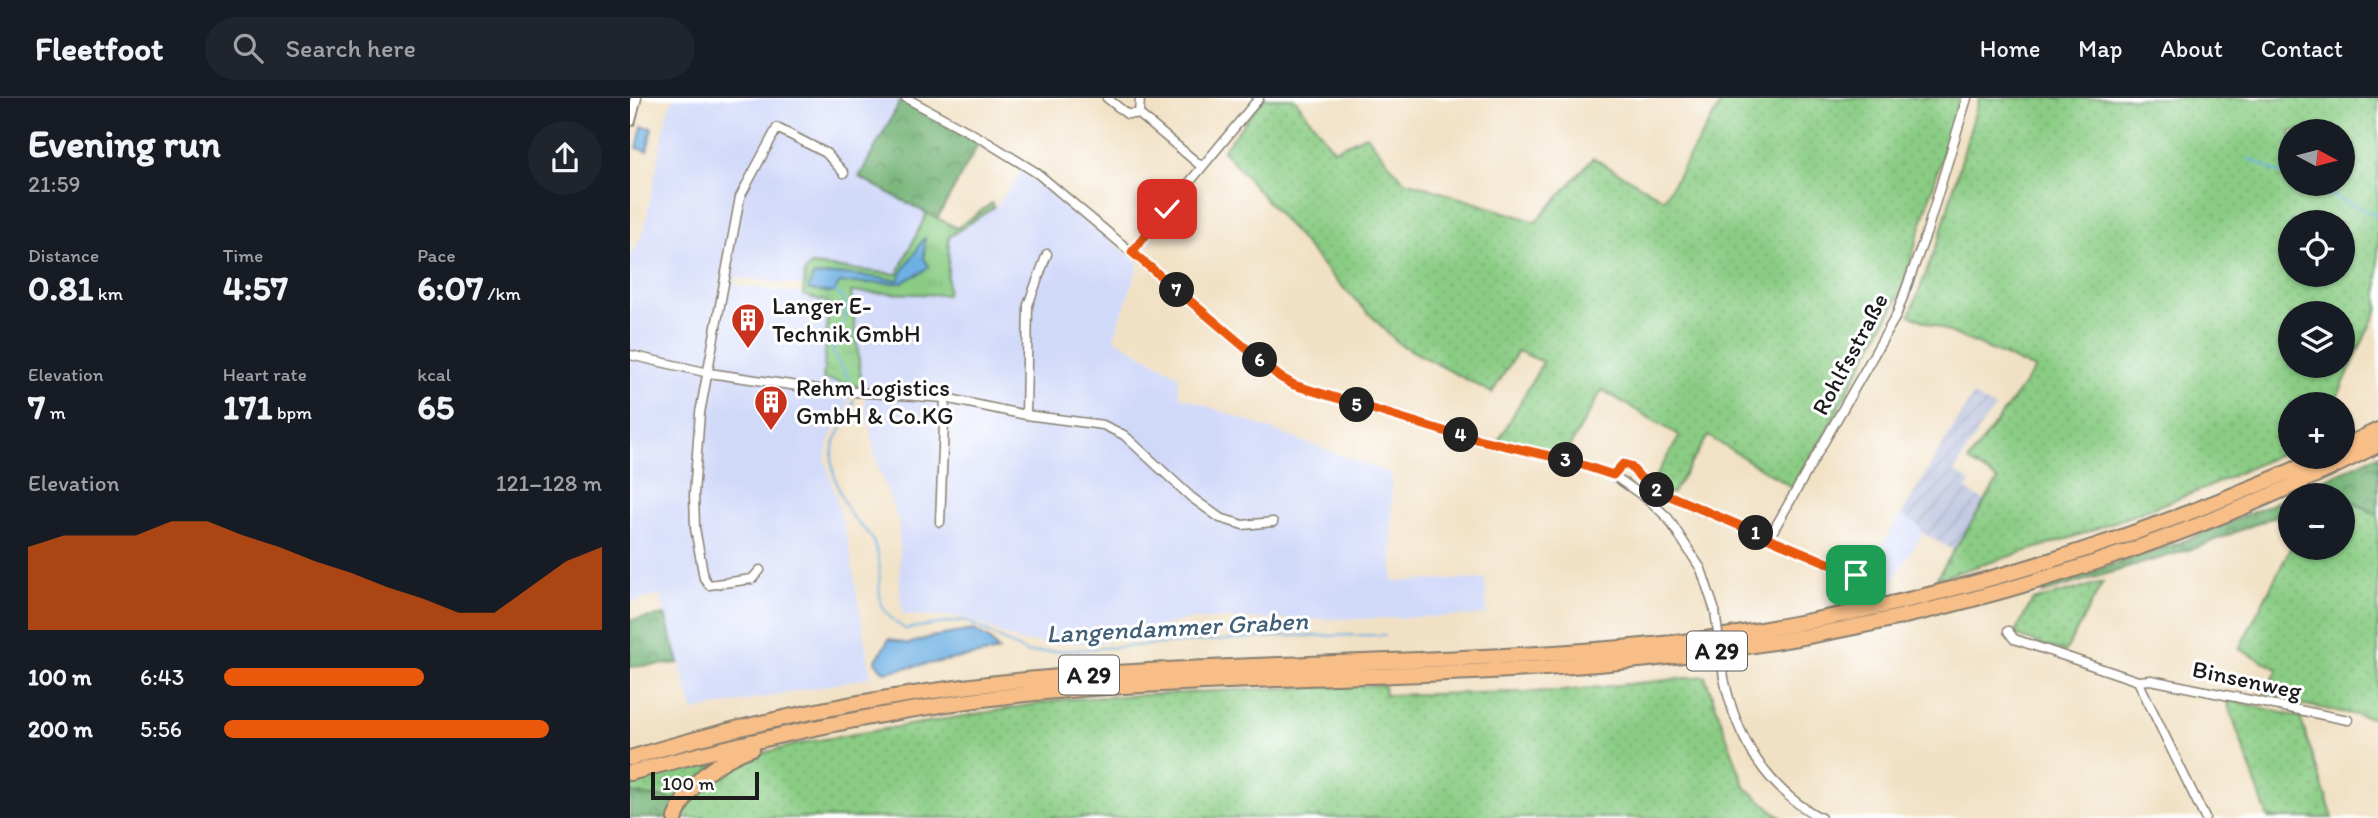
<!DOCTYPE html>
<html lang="en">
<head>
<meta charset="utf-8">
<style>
  body { margin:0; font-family:Itim,sans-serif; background:#20242c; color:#f1f3f6; height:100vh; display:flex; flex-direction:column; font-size:26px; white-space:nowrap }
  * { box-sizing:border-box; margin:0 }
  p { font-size:23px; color:#9ea1a6 }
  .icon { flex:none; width:38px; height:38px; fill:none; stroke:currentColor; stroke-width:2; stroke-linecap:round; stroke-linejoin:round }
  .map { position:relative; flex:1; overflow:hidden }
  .drawer { display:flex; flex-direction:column; background:#171b24; width:630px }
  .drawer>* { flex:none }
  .needle { width:46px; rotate:97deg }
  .fabs { position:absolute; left:1648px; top:21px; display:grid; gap:14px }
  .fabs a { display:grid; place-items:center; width:77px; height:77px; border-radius:50%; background:#171b24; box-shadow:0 2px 5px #0004; font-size:35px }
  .scale { position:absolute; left:21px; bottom:18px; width:108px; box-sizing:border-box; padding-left:7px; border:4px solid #1c1c1c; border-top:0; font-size:19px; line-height:24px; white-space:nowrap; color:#1c1c1c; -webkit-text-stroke:5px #fff; paint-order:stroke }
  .pin { position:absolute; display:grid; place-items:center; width:60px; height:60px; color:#fff; margin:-30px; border-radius:14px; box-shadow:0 4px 10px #0006 }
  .km { position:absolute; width:35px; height:35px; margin:-18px; border-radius:50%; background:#222; color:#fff; font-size:19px; line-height:35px; text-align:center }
  .round { display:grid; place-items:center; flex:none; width:74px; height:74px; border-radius:37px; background:#20242c }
  .summary { display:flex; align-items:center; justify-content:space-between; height:119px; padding:0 28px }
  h1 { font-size:38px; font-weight:700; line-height:52px }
  .figures { display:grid; grid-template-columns:repeat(3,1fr); gap:10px; height:119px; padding:7px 28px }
  .figures div { display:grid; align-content:center }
  .figures b { font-size:35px; font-weight:700 }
  .figures small { font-size:19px; font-weight:400 }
  .figures p { font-size:19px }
  .chart { height:196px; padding:14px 28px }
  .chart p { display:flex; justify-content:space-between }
  .chart svg { width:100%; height:126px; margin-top:7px; fill:#ea580c; opacity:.7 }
  ul { padding:0 28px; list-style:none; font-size:23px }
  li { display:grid; grid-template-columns:112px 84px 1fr; align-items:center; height:52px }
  li i { height:18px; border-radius:9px; background:#ea580c }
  header { display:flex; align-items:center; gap:42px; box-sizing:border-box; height:98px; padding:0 35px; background:#171b24; border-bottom:2px solid #363941 }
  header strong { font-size:33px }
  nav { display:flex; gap:38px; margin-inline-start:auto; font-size:24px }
  .search { width:490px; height:63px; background:#20242c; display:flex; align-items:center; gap:18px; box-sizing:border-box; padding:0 24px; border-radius:38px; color:#9ea1a6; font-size:26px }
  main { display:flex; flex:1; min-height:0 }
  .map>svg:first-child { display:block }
  .built { fill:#d1d9f9 }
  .industrial { fill:url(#industrial-furrows) }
  .grass { fill:url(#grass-dots); stroke:#537450; stroke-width:2; fill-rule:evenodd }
  .forest { fill:url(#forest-crowns); stroke:#466647; stroke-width:2 }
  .park { fill:url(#park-tufts); stroke:#537450; stroke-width:2 }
  .water { fill:#6eb0e3; stroke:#456680; stroke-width:2 }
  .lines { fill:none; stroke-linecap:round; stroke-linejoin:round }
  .stream { stroke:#6eb0e3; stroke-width:2 }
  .minor-casing { stroke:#867e70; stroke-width:11 }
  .tertiary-casing { stroke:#867e70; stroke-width:13 }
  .motorway-casing { stroke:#867e70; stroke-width:18 }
  .minor { stroke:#fff; stroke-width:8 }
  .tertiary { stroke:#fff; stroke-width:10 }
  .motorway { stroke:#f7be88; stroke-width:14 }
  .minor-bridge-casing { stroke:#867e70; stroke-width:11; stroke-linecap:butt }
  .minor-bridge { stroke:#fff; stroke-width:8 }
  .route-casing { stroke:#fff; stroke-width:14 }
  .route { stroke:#ea580c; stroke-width:9 }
  .labels { text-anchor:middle; stroke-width:6; stroke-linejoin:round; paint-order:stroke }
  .shield { fill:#fff; stroke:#606060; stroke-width:2 }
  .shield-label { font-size:23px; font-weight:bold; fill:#1c1c1c }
  .poi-label { font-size:24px; fill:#1c1c1c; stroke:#fff; text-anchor:start }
  .street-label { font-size:24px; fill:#1c1c1c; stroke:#fff }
  .water-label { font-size:26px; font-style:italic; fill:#415f76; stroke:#fff }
</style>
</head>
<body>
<header>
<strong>Fleetfoot</strong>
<div class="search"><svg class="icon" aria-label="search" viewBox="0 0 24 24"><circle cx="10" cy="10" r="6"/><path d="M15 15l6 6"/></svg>Search here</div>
<nav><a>Home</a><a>Map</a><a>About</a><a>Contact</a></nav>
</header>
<main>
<section class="drawer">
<div class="summary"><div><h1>Evening run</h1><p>21:59</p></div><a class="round"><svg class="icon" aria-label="share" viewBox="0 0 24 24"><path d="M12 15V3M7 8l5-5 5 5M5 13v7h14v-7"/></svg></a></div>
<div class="figures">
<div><p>Distance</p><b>0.81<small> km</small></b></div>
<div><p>Time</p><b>4:57</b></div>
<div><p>Pace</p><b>6:07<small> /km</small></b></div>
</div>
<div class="figures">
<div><p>Elevation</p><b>7<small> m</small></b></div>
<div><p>Heart rate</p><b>171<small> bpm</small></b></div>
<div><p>kcal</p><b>65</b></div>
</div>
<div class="chart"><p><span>Elevation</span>121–128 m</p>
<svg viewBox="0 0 160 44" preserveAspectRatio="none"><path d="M0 44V15L10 11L20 11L30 11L40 6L50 6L60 11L70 15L80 20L90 24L100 29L110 33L120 38L130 38L140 29L150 20L160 15V44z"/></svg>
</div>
<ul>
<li><b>100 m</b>6:43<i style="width:53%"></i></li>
<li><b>200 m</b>5:56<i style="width:86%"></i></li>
</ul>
</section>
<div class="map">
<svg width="1748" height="720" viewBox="0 0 1748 720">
  <defs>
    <pattern id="industrial-furrows" width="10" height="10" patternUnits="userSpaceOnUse" patternTransform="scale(1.75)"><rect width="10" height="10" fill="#bbc3de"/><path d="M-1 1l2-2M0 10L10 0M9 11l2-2" fill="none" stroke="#a0a7be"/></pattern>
    <pattern id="grass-dots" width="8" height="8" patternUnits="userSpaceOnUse" patternTransform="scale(1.75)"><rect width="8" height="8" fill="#8acc84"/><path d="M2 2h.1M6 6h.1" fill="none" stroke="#76af71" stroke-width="1.8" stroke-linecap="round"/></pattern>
    <pattern id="forest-crowns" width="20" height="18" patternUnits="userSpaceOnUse" patternTransform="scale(1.75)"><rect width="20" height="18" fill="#6fb072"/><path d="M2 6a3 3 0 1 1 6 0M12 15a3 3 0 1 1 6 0" fill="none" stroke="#5a8e5d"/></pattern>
    <pattern id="park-tufts" width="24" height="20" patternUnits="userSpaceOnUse" patternTransform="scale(1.75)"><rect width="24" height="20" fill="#8acc84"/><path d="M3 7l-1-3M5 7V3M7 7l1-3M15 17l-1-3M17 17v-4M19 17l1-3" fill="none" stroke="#76af71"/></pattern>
  </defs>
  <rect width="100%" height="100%" fill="#fff"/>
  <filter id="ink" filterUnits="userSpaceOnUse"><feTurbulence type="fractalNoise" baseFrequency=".0143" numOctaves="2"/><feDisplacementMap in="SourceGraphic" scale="14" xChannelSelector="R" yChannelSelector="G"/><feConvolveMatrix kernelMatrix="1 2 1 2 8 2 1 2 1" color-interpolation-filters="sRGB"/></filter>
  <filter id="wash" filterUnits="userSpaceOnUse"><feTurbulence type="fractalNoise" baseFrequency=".00686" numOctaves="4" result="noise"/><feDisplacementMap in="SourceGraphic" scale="28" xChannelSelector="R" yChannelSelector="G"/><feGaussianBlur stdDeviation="1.57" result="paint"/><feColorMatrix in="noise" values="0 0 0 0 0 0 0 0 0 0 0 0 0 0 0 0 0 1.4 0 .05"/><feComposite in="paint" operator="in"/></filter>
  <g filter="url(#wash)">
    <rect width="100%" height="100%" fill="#f1e1c4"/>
    <!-- built -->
    <path class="built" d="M45 0H267L271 2 229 78 297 115 267 176 182 168 175 174 174 188 105 179 104 187 173 196 199 205 193 280 218 286 219 305 216 315 200 339 195 361 219 448 241 579 63 613 30 497 0 505V159L14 133 38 11Z
      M392 73 509 165 484 240 548 277 550 298 761 376 763 483 855 481 857 517 736 521H560L466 545 391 544 334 519 273 517 270 498 269 425 247 365 232 289 221 194 316 196 319 139 369 106Z
      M1271 417 1288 427 1293 435 1260 487 1233 476Z"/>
    <!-- industrial -->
    <path class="industrial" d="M1343 297 1365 311 1357 319 1324 374 1341 384 1336 392 1355 403 1323 452 1293 435 1288 427 1271 417Z"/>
    <!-- grass -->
    <path class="grass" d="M634 0H664L704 52 736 37 773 82 906 124 963 60 1034 101 1091 5 1084 0H1330L1271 194 1165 391 1078 338 1042 396 1020 387 1050 338 972 292 935 357 869 342 913 264 888 253 862 295 769 246 702 178 593 52Z
      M1349 0H1748V210L1704 306H1661V351L1571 392 1446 438 1306 481 1368 382 1338 363 1405 271 1280 217 1310 138ZM1661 33H1713V86H1661ZM1661 124H1713V177H1661ZM1661 215H1713V268H1661Z
      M1713 399 1748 417V621L1633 599 1648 571 1609 551 1661 449 1713 450Z
      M1473 484 1435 554 1384 537 1402 503Z
      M1075 578 1115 689 1152 720H52L62 700 75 683 109 661 177 644 437 601 624 591 754 587 755 597 932 593Z
      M1596 601 1670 619 1703 720H1638Z
      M93 658 47 709 45 702 0 695V683Z"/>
    <!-- forest -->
    <path class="forest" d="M271 2 349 45 307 121 229 79Z
      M1748 357V417L1705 394 1697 397H1661Z
      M1661 398V412L1568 449 1412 495 1411 490 1549 445Z
      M35 517 49 565 0 569V522Z
      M0 695 46 702 47 709 43 720H0Z"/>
    <!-- park -->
    <path class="park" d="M362 105 364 109 319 139 317 197 221 194 232 289 193 281 199 205 173 197 175 174 181 167 267 176 297 115 327 130Z"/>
    <!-- water -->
    <path class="water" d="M12 28 22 30 17 53 7 50Z
      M295 140 294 160 299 169C291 176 281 178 272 185H210L203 195 178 192 183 178 216 176 268 182C273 171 278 164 285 155 289 150 289 145 295 140Z
      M344 532 360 542 369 553 254 574 245 564 259 541 278 546 301 539Z"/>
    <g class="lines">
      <!-- stream -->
      <path class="stream" d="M1619 61 1661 80
        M1674 86 1748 118
        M205 192C230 216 207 228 202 254L219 281
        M224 301C222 322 202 335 202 360 201 374 214 409 224 421 231 429 240 434 244 445 260 482 232 504 275 531L335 522 397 555 656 538 755 537"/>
    </g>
  </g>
  <g filter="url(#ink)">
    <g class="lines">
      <!-- minor casing -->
      <g class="minor-casing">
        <path id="minor" d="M276 0 352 41 407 75 650 279 664 287 817 334 937 362 983 377 1020 403 1038 420 1071 471 1085 513
          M477 0 497 16H509L571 68
          M509 16 510 0
          M502 154 629 0
          M0 257 79 275 195 292 315 300 396 317 473 327 494 337 561 399 590 420 613 427 643 424
          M396 317 398 207 417 156
          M983 377 993 366 1000 368 1019 389 1226 477 1236 486
          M310 424 315 300
          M1139 440 1266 218 1296 136 1337 0
          M130 472 122 481 79 487 74 480 65 430 64 396 70 315 110 99 147 30 196 55 214 75
          M1378 533 1384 541 1508 583 1575 720
          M1094 580C1106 639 1137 692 1191 720
          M1508 583 1521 582 1718 622"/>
      </g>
      <!-- tertiary casing -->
      <g class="tertiary-casing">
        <path id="tertiary" d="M0 23 6 0"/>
      </g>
      <!-- motorway casing -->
      <g class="motorway-casing">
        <path id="motorway" d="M1713 349 1748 332
          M0 660C135 619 277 592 418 580 626 562 835 567 1043 545 1084 541 1124 533 1164 526 1347 493 1523 435 1693 359
          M0 675C157 632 315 599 478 589 669 576 862 581 1053 557 1293 528 1532 456 1748 347
          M45 720C60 683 85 664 122 650"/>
      </g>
      <!-- minor -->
      <use href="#minor" class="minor"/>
      <!-- tertiary -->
      <use href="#tertiary" class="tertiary"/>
      <!-- motorway -->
      <use href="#motorway" class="motorway"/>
      <!-- minor-bridge casing -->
      <g class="minor-bridge-casing">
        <path id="minor-bridge" d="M1085 513 1094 580"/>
      </g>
      <!-- minor-bridge -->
      <use href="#minor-bridge" class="minor-bridge"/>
    </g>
  </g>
  <g class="lines" filter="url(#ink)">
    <!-- route casing -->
    <g class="route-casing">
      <path id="route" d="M537 111 502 154 650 279 664 287 817 334 937 362 983 377 993 366 1000 368 1019 389 1226 477"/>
    </g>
    <!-- route -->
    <use href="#route" class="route"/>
  </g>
  <!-- icons -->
  <defs>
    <g id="building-pin" transform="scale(1.75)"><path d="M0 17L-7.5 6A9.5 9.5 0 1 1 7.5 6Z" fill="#c8321e" stroke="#fff"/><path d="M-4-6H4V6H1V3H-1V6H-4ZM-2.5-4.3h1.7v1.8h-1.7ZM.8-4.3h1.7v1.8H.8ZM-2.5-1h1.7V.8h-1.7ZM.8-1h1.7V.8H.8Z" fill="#fff"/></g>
  </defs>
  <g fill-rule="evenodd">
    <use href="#building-pin" x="118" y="222"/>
    <use href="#building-pin" x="141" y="304"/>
  </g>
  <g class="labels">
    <!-- shield labels -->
    <g class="shield">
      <rect x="1057" y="533.5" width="60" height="39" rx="5"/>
      <rect x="429" y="557.5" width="60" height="39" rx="5"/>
    </g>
    <g class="shield-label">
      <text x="1087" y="561">A 29</text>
      <text x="459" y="585">A 29</text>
    </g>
    <!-- poi labels -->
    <g class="poi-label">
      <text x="142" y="216">Langer E-<tspan x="142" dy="28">Technik GmbH</tspan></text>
      <text x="166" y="298">Rehm Logistics<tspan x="166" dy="28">GmbH &amp; Co.KG</tspan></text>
    </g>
    <!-- street labels -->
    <g class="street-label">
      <text transform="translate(1220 256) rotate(-62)" y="8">Rohlfsstraße</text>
      <text transform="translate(1617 582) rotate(12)" y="8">Binsenweg</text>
    </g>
    <!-- water labels -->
    <g class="water-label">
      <text transform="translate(547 529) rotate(-3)" y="9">Langendammer Graben</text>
    </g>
  </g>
</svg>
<div class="fabs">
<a><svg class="needle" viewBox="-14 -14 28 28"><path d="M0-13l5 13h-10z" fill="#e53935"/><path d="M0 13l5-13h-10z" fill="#9ea1a6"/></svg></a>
<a><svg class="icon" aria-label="locate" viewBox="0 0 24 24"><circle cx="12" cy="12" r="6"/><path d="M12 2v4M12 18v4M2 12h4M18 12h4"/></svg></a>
<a><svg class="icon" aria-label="layers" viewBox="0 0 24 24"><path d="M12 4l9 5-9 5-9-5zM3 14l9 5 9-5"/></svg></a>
<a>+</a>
<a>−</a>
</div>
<div class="scale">100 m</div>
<div class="pin" style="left:1226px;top:477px;background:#1e9e55"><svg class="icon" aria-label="arrive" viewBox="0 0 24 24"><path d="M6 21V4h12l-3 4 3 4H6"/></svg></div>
<div class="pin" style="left:537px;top:111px;background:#d93025"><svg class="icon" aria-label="check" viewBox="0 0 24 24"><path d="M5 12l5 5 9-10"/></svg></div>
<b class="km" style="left:1126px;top:435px">1</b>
<b class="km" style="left:1027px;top:392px">2</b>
<b class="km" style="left:936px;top:362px">3</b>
<b class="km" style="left:831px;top:337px">4</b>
<b class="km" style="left:727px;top:307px">5</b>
<b class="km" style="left:630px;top:262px">6</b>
<b class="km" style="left:547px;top:192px">7</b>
</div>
</main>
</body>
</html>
